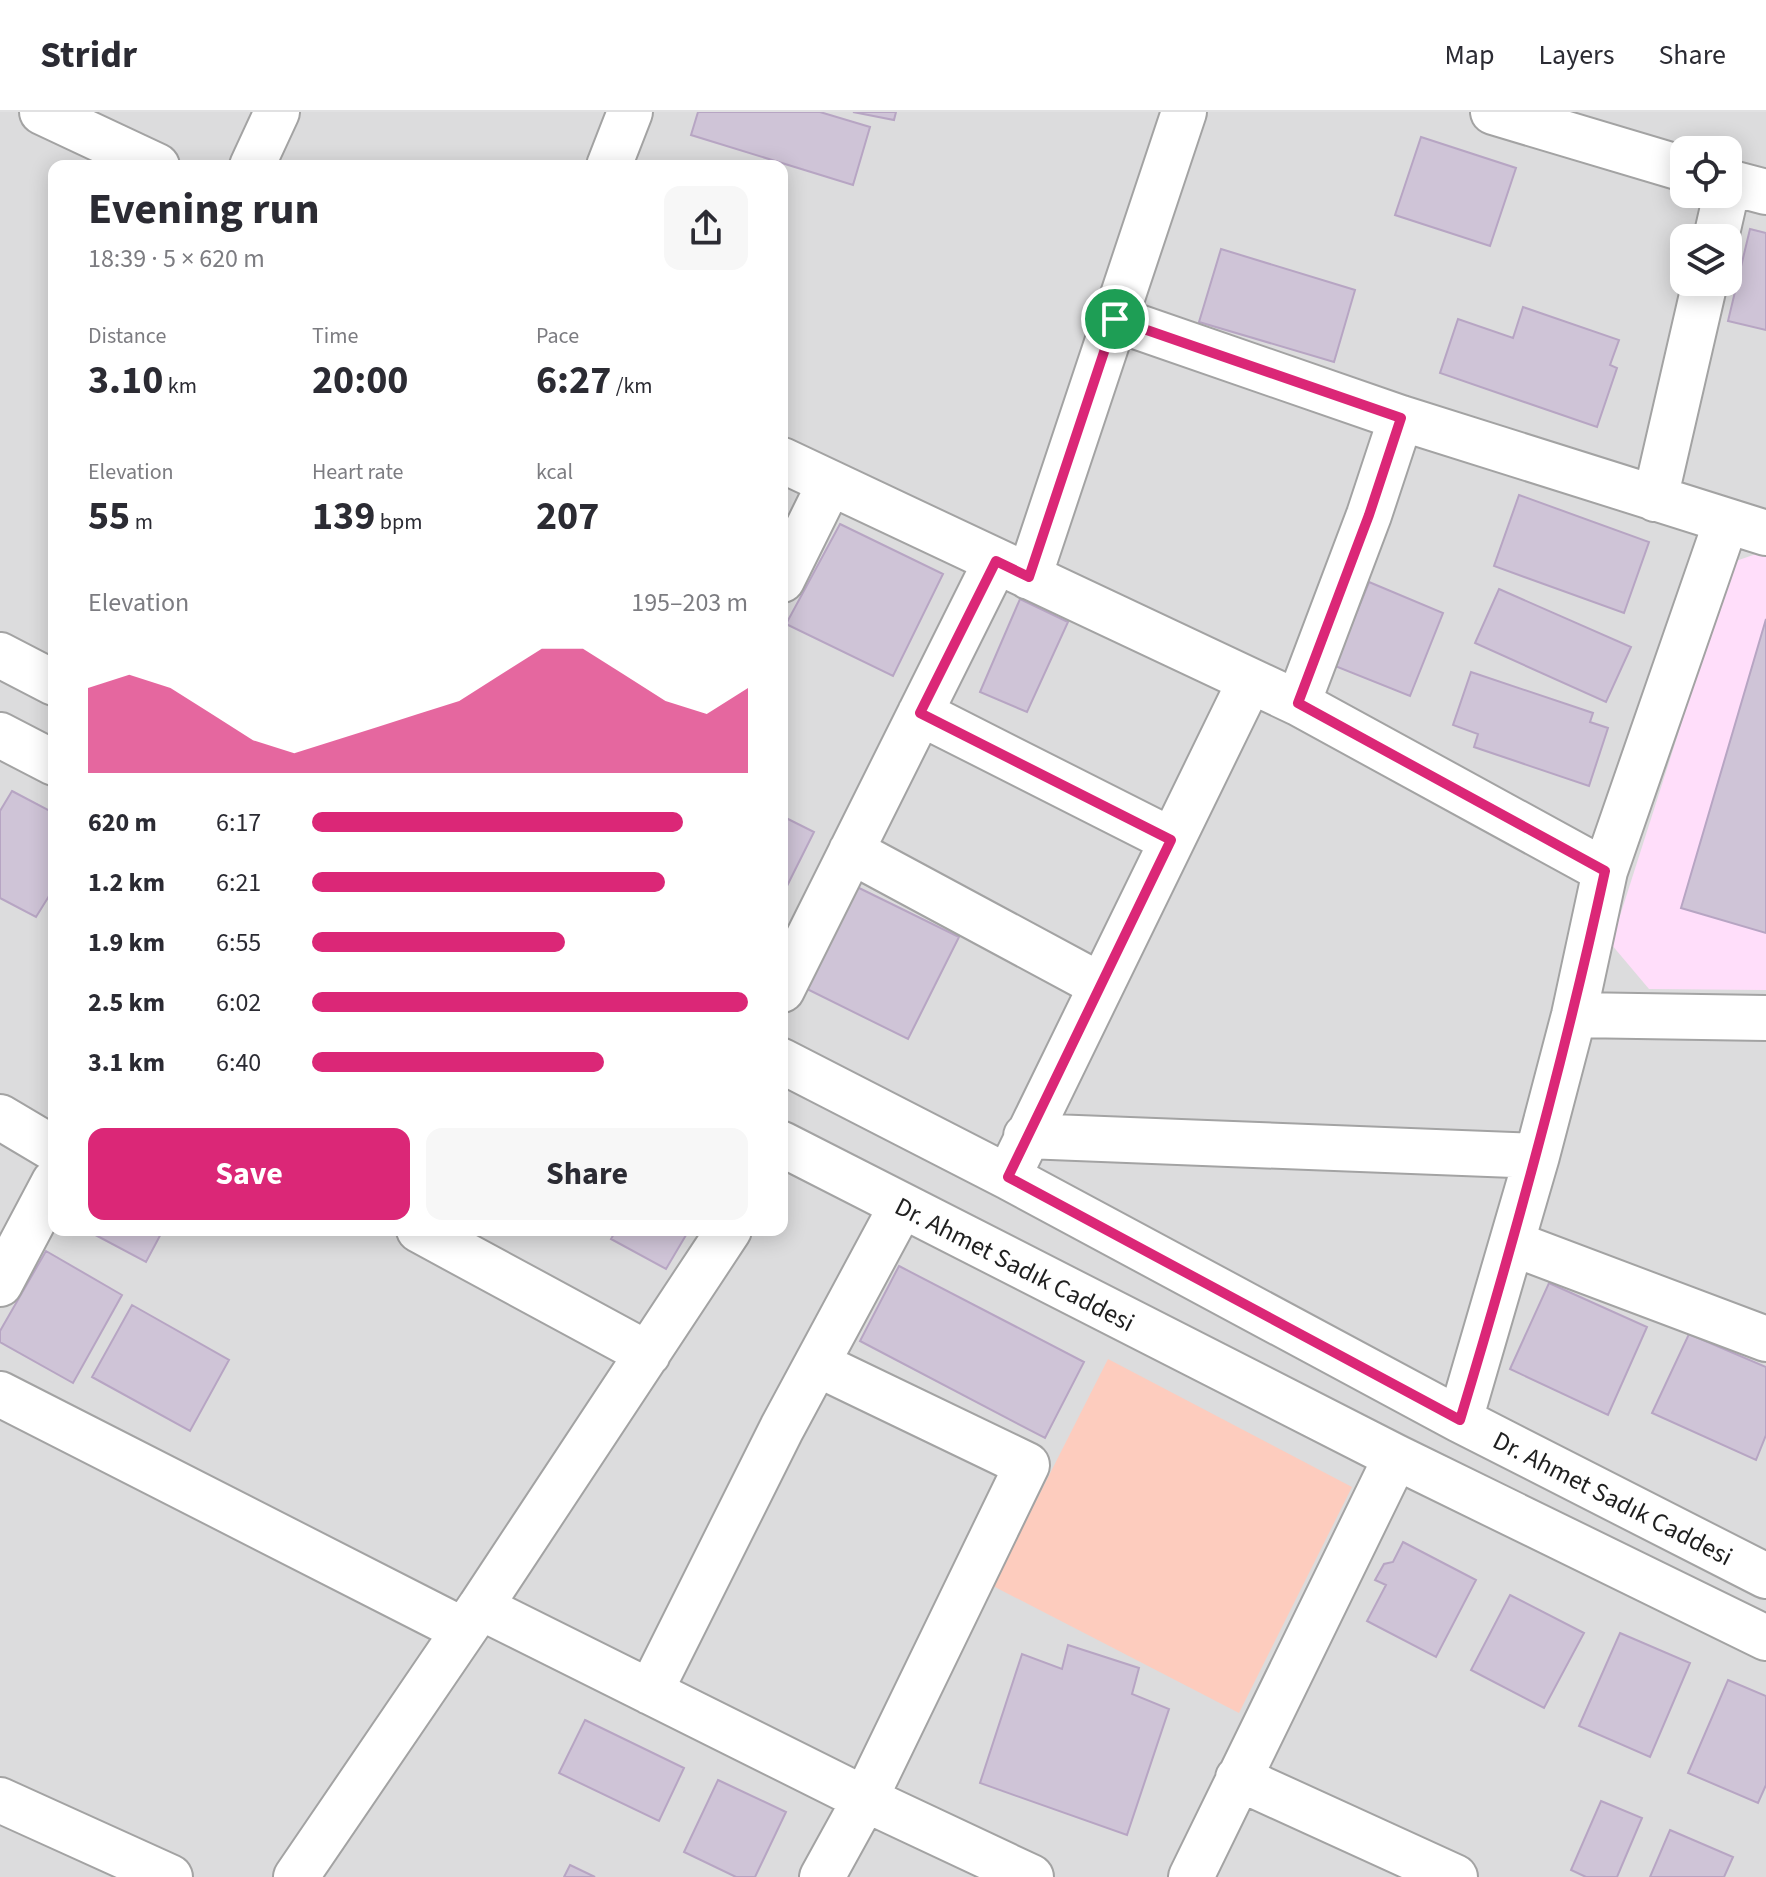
<!DOCTYPE html>
<html lang="en">
<head>
<meta charset="utf-8">
<style>
  body { margin:0; font-family:"Source Sans 3",sans-serif; background:#f7f7f7; color:#2b2b33; height:100vh; display:flex; flex-direction:column; font-size:30px; white-space:nowrap }
  * { box-sizing:border-box; margin:0 }
  p { font-size:26px; color:#7c7c81 }
  .icon { flex:none; width:44px; height:44px; fill:none; stroke:currentColor; stroke-width:2; stroke-linecap:round; stroke-linejoin:round }
  .map { position:relative; flex:1; overflow:hidden }
  .drawer { position:absolute; left:48px; top:48px; width:740px; height:1076px; display:flex; flex-direction:column; background:#fff; border-radius:16px; box-shadow:0 4px 20px #0003 }
  .drawer>* { flex:none }
  .fabs { position:absolute; left:1670px; top:24px; display:grid; gap:16px }
  .fabs a { display:grid; place-items:center; width:72px; height:72px; border-radius:16px; background:#fff; box-shadow:0 4px 20px #0003; font-size:40px }
  .pin { position:absolute; display:grid; place-items:center; width:68px; height:68px; color:#fff; margin:-34px; border:4px solid #fff; border-radius:50%; box-shadow:0 2px 8px #0007 }
  .round { display:grid; place-items:center; flex:none; width:84px; height:84px; border-radius:16px; background:#f7f7f7 }
  .head { display:flex; align-items:center; justify-content:space-between; height:136px; padding:0 40px }
  h1 { font-size:44px; font-weight:700; line-height:60px }
  .figures { display:grid; grid-template-columns:repeat(3,1fr); gap:12px; height:136px; padding:8px 40px }
  .figures div { display:grid; align-content:center }
  .figures b { font-size:40px; font-weight:700 }
  .figures small { font-size:22px; font-weight:400 }
  .figures p { font-size:22px }
  .chart { height:224px; padding:16px 40px }
  .chart p { display:flex; justify-content:space-between }
  .chart svg { width:100%; height:144px; margin-top:8px; fill:#db2777; opacity:.7 }
  .action { display:flex; gap:16px; margin-top:auto; padding:16px 40px }
  .action a { flex:1; height:92px; border-radius:16px; background:#db2777; color:#fff; font-size:32px; font-weight:700; line-height:92px; text-align:center }
  .action a+a { background:#f7f7f7; color:#2b2b33 }
  ul { padding:0 40px; list-style:none; font-size:26px }
  li { display:grid; grid-template-columns:128px 96px 1fr; align-items:center; height:60px }
  li i { height:20px; border-radius:10px; background:#db2777 }
  header { display:flex; align-items:center; gap:48px; box-sizing:border-box; height:112px; padding:0 40px; background:#fff; border-bottom:2px solid #e1e1e2 }
  header strong { font-size:38px }
  nav { display:flex; gap:44px; margin-inline-start:auto; font-size:28px }
  .map>svg:first-child { display:block }
  .residential { fill:#dcdcdd; fill-rule:evenodd }
  .education { fill:#ffdefa }
  .park { fill:#fdccbe }
  .building { fill:#cfc4d7; stroke:#b7a5c3; stroke-width:2 }
  .lines { fill:none; stroke-linecap:round; stroke-linejoin:round }
  .minor-casing { stroke:#a3a3a3; stroke-width:48 }
  .minor { stroke:#fff; stroke-width:44 }
  .route-casing { stroke:#fff; stroke-width:16 }
  .route { stroke:#db2777; stroke-width:10 }
  .labels { text-anchor:middle; stroke-width:8; stroke-linejoin:round; paint-order:stroke }
  .street-label { font-size:26px; fill:#1f1f1f; stroke:#fff }
</style>
</head>
<body>
<header>
<strong>Stridr</strong>
<nav><a>Map</a><a>Layers</a><a>Share</a></nav>
</header>
<div class="map">
<svg width="1766" height="1765" viewBox="0 0 1766 1765">
  <rect width="100%" height="100%" fill="#eee4f0"/>
  <!-- residential -->
  <path class="residential" d="M0 0H1766V1765H0ZM1684 38H1728V82H1684ZM54 54H782V1118H54ZM1684 126H1728V170H1684Z"/>
  <!-- education -->
  <path class="education" d="M1759 441 1766 442V878L1649 877 1611 832 1733 450Z"/>
  <!-- park -->
  <path class="park" d="M1108 1247 1352 1375 1239 1601 993 1474Z"/>
  <!-- building -->
  <path class="building" d="M698 0H820L870 15 853 73 691 23Z
    M853 0H896L894 8Z
    M1421 25 1516 56 1490 134 1395 103Z
    M1750 117 1766 121V218L1728 209Z
    M1221 137 1355 178 1334 250 1199 210Z
    M1523 195 1619 228 1610 253 1617 256 1597 315 1440 261 1458 207 1513 226Z
    M1519 383 1649 430 1624 501 1494 454Z
    M840 412 943 462 893 564 786 512Z
    M1369 470 1443 501 1410 584 1335 554Z
    M1499 477 1631 535 1606 590 1475 531Z
    M1020 487 1068 510 1027 600 980 580Z
    M1766 507V821L1681 796Z
    M1471 560 1593 601 1590 610 1608 616 1589 674 1474 635 1478 622 1453 613Z
    M12 679 54 701V776L36 805 0 786V699Z
    M782 704 814 720 782 784Z
    M855 774 959 825 908 927 801 874Z
    M86 1118H163L146 1150Z
    M616 1118H689L666 1157 611 1127Z
    M46 1139 122 1183 73 1271 0 1230V1219Z
    M899 1154 1084 1250 1045 1326 860 1229Z
    M1549 1171 1647 1215 1608 1303 1510 1257Z
    M132 1193 229 1248 190 1319 92 1265Z
    M1689 1222 1766 1255V1323L1756 1348 1652 1301Z
    M1403 1430 1476 1468 1436 1545 1367 1509 1386 1473 1375 1468 1384 1452 1393 1450Z
    M1510 1483 1584 1521 1544 1596 1471 1558Z
    M1620 1521 1690 1551 1650 1645 1579 1614Z
    M1068 1533 1139 1556 1132 1582 1169 1597 1127 1723 980 1671 1022 1542 1062 1557Z
    M1728 1568 1766 1584V1673L1758 1691 1688 1661Z
    M585 1608 684 1656 659 1709 559 1661Z
    M718 1668 786 1700 755 1765H736L684 1740Z
    M1601 1689 1642 1706 1617 1765H1586L1571 1758Z
    M1670 1718 1733 1745 1724 1765H1650Z
    M570 1753 595 1765H564Z"/>
  <g class="lines">
    <!-- minor casing -->
    <g class="minor-casing">
      <path id="minor" d="M42 0 157 54
        M1493 0 1684 57
        M252 54 277 0
        M609 54 630 0
        M1728 70 1766 80
        M1716 126 1726 82
        M1115 207 1401 306 1766 421
        M782 348 1298 591 1605 759
        M1655 387 1705 170
        M1029 465 1184 0
        M782 468 830 371
        M0 543 54 571
        M1298 591 1369 403 1401 306
        M920 601 1171 728
        M0 623 54 651
        M851 739 1100 873
        M782 878 996 449
        M1574 903 1766 906
        M782 949 1008 1065 1460 1308 1766 1464
        M0 1005 54 1037
        M1026 1024 1537 1044
        M782 1032 1396 1345 1766 1526
        M1008 1065 1250 569
        M419 1118 648 1242
        M729 1118 480 1495 865 1687 1031 1765
        M1514 1132 1766 1227
        M0 1172 54 1070
        M817 1252 1027 1353 865 1687 822 1765
        M0 1282 463 1518
        M1460 1308 1537 1044 1574 903 1605 759 1726 410
        M650 1580 782 1316 901 1095
        M1238 1666 1455 1765
        M0 1688 170 1765
        M296 1765 480 1495
        M1191 1765 1396 1345"/>
    </g>
    <!-- minor -->
    <use href="#minor" class="minor"/>
  </g>
  <g class="lines">
    <!-- route casing -->
    <g class="route-casing">
      <path id="route" d="M1115 207 1401 306 1369 403 1298 591 1605 759C1565 944 1515 1126 1460 1308L1008 1065 1171 728 920 601 996 449 1029 465Z"/>
    </g>
    <!-- route -->
    <use href="#route" class="route"/>
  </g>
  <g class="labels">
    <!-- street labels -->
    <g class="street-label">
      <text transform="translate(1015 1152) rotate(27)" y="9">Dr. Ahmet Sadık Caddesi</text>
      <text transform="translate(1613 1386) rotate(27)" y="9">Dr. Ahmet Sadık Caddesi</text>
    </g>
  </g>
</svg>
<div class="fabs">
<a><svg class="icon" aria-label="locate" viewBox="0 0 24 24"><circle cx="12" cy="12" r="6"/><path d="M12 2v4M12 18v4M2 12h4M18 12h4"/></svg></a>
<a><svg class="icon" aria-label="layers" viewBox="0 0 24 24"><path d="M12 4l9 5-9 5-9-5zM3 14l9 5 9-5"/></svg></a>
</div>
<div class="pin" style="left:1115px;top:207px;background:#1e9e55"><svg class="icon" aria-label="arrive" viewBox="0 0 24 24"><path d="M6 21V4h12l-3 4 3 4H6"/></svg></div>
<section class="drawer">
<div class="head"><div><h1>Evening run</h1><p>18:39 · 5 × 620 m</p></div><a class="round"><svg class="icon" aria-label="share" viewBox="0 0 24 24"><path d="M12 15V3M7 8l5-5 5 5M5 13v7h14v-7"/></svg></a></div>
<div class="figures">
<div><p>Distance</p><b>3.10<small> km</small></b></div>
<div><p>Time</p><b>20:00</b></div>
<div><p>Pace</p><b>6:27<small> /km</small></b></div>
</div>
<div class="figures">
<div><p>Elevation</p><b>55<small> m</small></b></div>
<div><p>Heart rate</p><b>139<small> bpm</small></b></div>
<div><p>kcal</p><b>207</b></div>
</div>
<div class="chart"><p><span>Elevation</span>195–203 m</p>
<svg viewBox="0 0 160 44" preserveAspectRatio="none"><path d="M0 44V18L10 14L20 18L30 26L40 34L50 38L60 34L70 30L80 26L90 22L100 14L110 6L120 6L130 14L140 22L150 26L160 18V44z"/></svg>
</div>
<ul>
<li><b>620 m</b>6:17<i style="width:85%"></i></li>
<li><b>1.2 km</b>6:21<i style="width:81%"></i></li>
<li><b>1.9 km</b>6:55<i style="width:58%"></i></li>
<li><b>2.5 km</b>6:02<i style="width:100%"></i></li>
<li><b>3.1 km</b>6:40<i style="width:67%"></i></li>
</ul>
<div class="action"><a>Save</a><a>Share</a></div>
</section>
</div>
</body>
</html>
